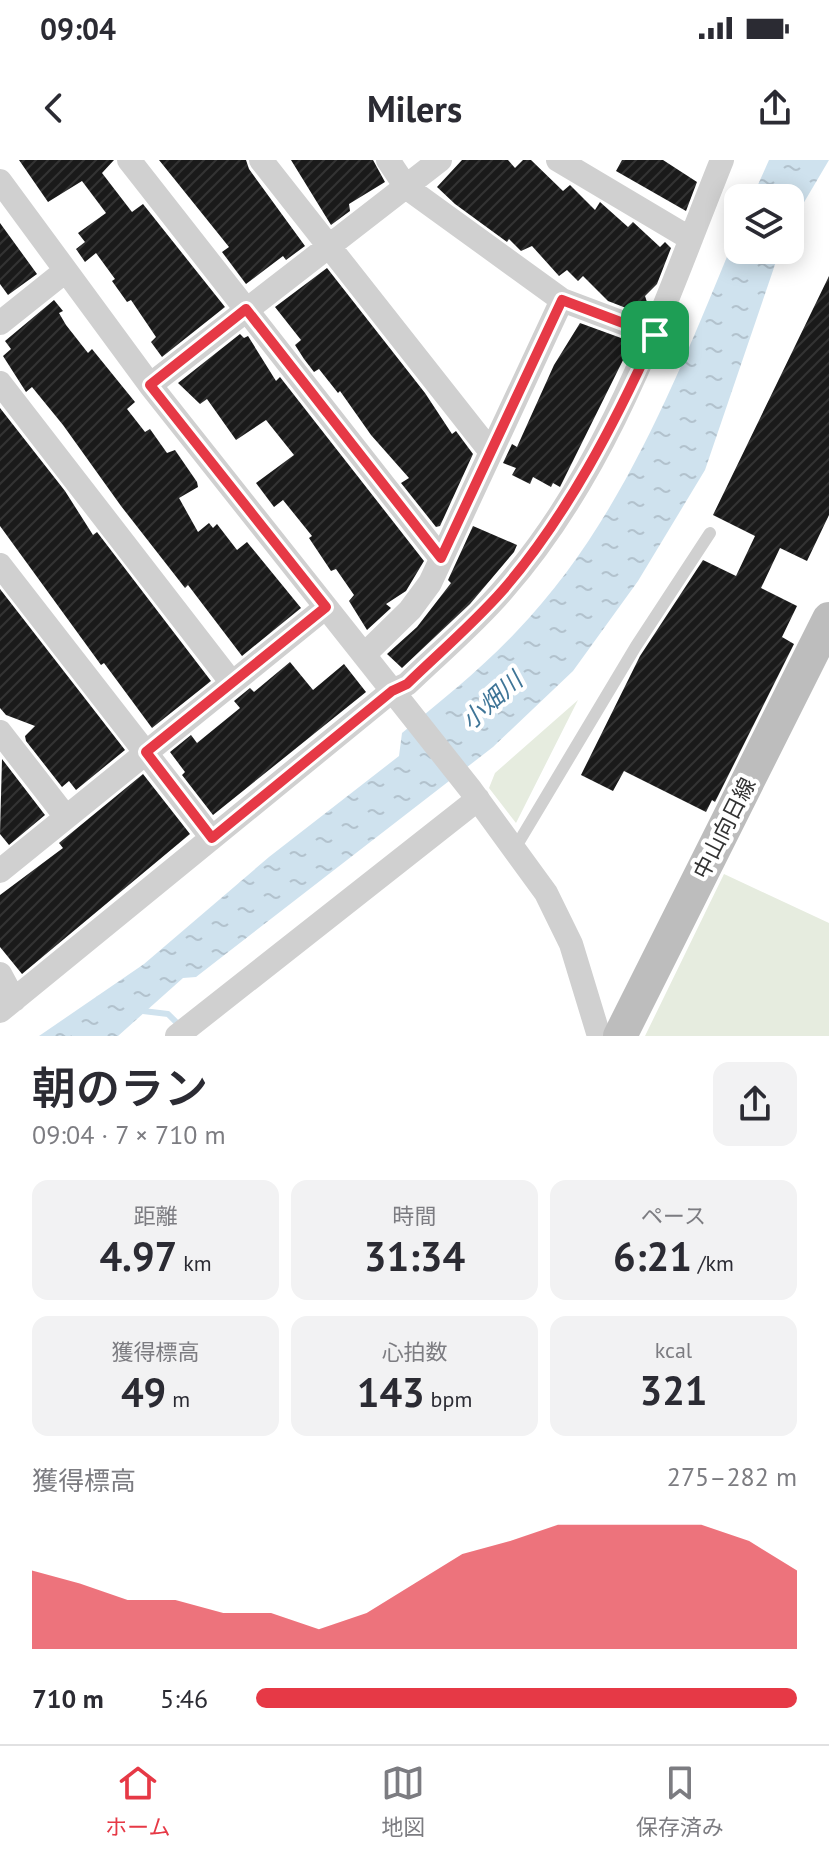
<!DOCTYPE html>
<html lang="ja">
<head>
<meta charset="utf-8">
<style>
  body { margin:0; font-family:"PT Sans","Noto Sans JP",sans-serif; background:#f2f2f3; color:#2b2b33; height:100vh; display:flex; flex-direction:column; font-size:30px; white-space:nowrap }
  * { box-sizing:border-box; margin:0 }
  p { font-size:26px; color:#7c7c81 }
  .icon { flex:none; width:44px; height:44px; fill:none; stroke:currentColor; stroke-width:2; stroke-linecap:round; stroke-linejoin:round }
  .map { position:relative; height:876px; overflow:hidden }
  .drawer { display:flex; flex-direction:column; background:#fff; flex:1 }
  .drawer>* { flex:none }
  .fabs { position:absolute; left:724px; top:24px; display:grid; gap:16px }
  .fabs a { display:grid; place-items:center; width:80px; height:80px; border-radius:16px; background:#fff; box-shadow:0 4px 20px #0003; font-size:40px }
  .pin { position:absolute; display:grid; place-items:center; width:68px; height:68px; color:#fff; margin:-34px; border-radius:16px; box-shadow:0 4px 12px #0006 }
  .round { display:grid; place-items:center; flex:none; width:84px; height:84px; border-radius:16px; background:#f2f2f3 }
  .overview { display:flex; align-items:center; justify-content:space-between; height:136px; padding:0 32px }
  h1 { font-size:44px; font-weight:600; line-height:60px }
  .figures { display:grid; grid-template-columns:repeat(3,1fr); gap:12px; height:136px; padding:8px 32px }
  .figures div { display:grid; align-content:center; border-radius:16px; background:#f2f2f3; text-align:center }
  .figures b { font-size:40px; font-weight:600 }
  .figures small { font-size:22px; font-weight:400 }
  .figures p { font-size:22px }
  .chart { height:224px; padding:16px 32px }
  .chart p { display:flex; justify-content:space-between }
  .chart svg { width:100%; height:144px; margin-top:8px; fill:#e63946; opacity:.7 }
  ul { padding:0 32px; list-style:none; font-size:26px }
  li { display:grid; grid-template-columns:128px 96px 1fr; align-items:center; height:60px }
  li i { height:20px; border-radius:10px; background:#e63946 }
  .status { display:flex; justify-content:space-between; align-items:center; height:56px; padding:0 40px; background:#fff; direction:ltr }
  .status svg { height:22px; fill:currentColor }
  header { display:flex; justify-content:space-between; align-items:center; height:104px; padding:0 32px; background:#fff; font-size:36px; font-weight:600 }
  .tab-bar { display:flex; justify-content:space-around; align-items:center; height:112px; border-top:2px solid #e1e1e2; background:#fff; font-size:22px; color:#7c7c81 }
  .tab-bar a { display:grid; justify-items:center; gap:4px }
  .tab-bar .current { color:#e63946 }
  .map>svg:first-child { display:block }
  .park { fill:#e6ecdf }
  .water { fill:url(#water-ripples) }
  .lines { fill:none; stroke-linecap:round; stroke-linejoin:round }
  .stream { stroke:#cfe2ee; stroke-width:6 }
  .building { fill:url(#building-hatch) }
  .lane { stroke:#d0d0d0; stroke-width:12 }
  .street { stroke:#d0d0d0; stroke-width:24 }
  .secondary { stroke:#bdbdbd; stroke-width:34 }
  .route-casing { stroke:#fff; stroke-width:16 }
  .route { stroke:#e63946; stroke-width:10 }
  .labels { text-anchor:middle; stroke-width:8; stroke-linejoin:round; paint-order:stroke }
  .street-label { font-size:22px; fill:#333; stroke:#fff }
  .water-label { font-size:24px; font-style:italic; fill:#3f7597; stroke:#fff }
</style>
</head>
<body>
<div class="status"><b>09:04</b><svg viewBox="0 0 49 12"><path d="M0 12V9h3v3zM5 12V6h3v6zM10 12V3h3v9zM15 12V0h3v12zM26 1h20v11H26zM47 4h2v5h-2z"/></svg></div>
<header><svg class="icon" aria-label="back" viewBox="0 0 24 24"><path d="M15 5l-7 7 7 7"/></svg>Milers<svg class="icon" aria-label="share" viewBox="0 0 24 24"><path d="M12 15V3M7 8l5-5 5 5M5 13v7h14v-7"/></svg></header>
<div class="map">
<svg width="829" height="876" viewBox="0 0 829 876">
  <defs>
    <pattern id="water-ripples" width="26" height="14" patternUnits="userSpaceOnUse" patternTransform="scale(2)"><rect width="26" height="14" fill="#cfe2ee"/><path d="M2 4q2-2 4 0t4 0M15 11q2-2 4 0t4 0" fill="none" stroke="#b2c2cd"/></pattern>
    <pattern id="building-hatch" width="6" height="6" patternUnits="userSpaceOnUse" patternTransform="scale(2)"><rect width="6" height="6" fill="#1a1a1a"/><path d="M-1 1l2-2M0 6l6-6M5 7l2-2" fill="none" stroke="#333"/></pattern>
  </defs>
  <rect width="100%" height="100%" fill="#fff"/>
  <!-- park -->
  <path class="park" d="M578 540 516 663 489 628 495 613Z
    M724 714 829 763V876H645Z"/>
  <!-- water -->
  <path class="water" d="M769 0H829L790 66V38H752Z
    M738 70V90H780L705 310 638 421 573 511 493 587 196 817 183 818 118 876H39L144 804 269 697 399 596 402 573C441 541 481 509 516 472 623 361 680 210 738 70Z"/>
  <g class="lines">
    <!-- stream -->
    <path class="stream" d="M143 851 168 854 179 865"/>
  </g>
  <!-- building -->
  <path class="building" d="M19 0H114L102 13 132 52 143 44 225 147 162 197 151 182 156 177 131 140 127 142 112 121 115 119 96 93 85 102 76 89 85 82 78 73 106 53 82 21 48 42Z
    M159 0H246L249 9 305 86 286 100 283 96 246 124 222 92 229 87Z
    M291 0H373L385 22 349 44 350 51 331 65Z
    M462 0H508L515 8 523 0H531L563 31 570 25 595 50 600 42 628 67 633 62 660 87 665 82 671 88 657 124 645 136 648 145 639 153 608 141 583 116 578 121 567 110 559 116 532 86 521 91 509 79 507 82 455 44 437 27Z
    M622 0H663L697 22 686 51 616 11Z
    M0 63 37 114 8 135 0 124Z
    M327 108 425 233 452 274 456 271 473 294 440 366 436 367 401 323 409 318 371 275 340 231 338 233 319 209 314 212 304 199 295 185 301 180 275 147Z
    M829 116V355L807 401 780 388 761 428 797 446 782 477 794 484 715 642 712 640 706 652 624 611 613 631 581 615 640 496 703 400 736 416 755 376 713 355Z
    M54 140 63 151 59 153 66 165 88 193 92 189 135 242 127 249 145 272 150 269 167 293 175 290 197 322 198 327 179 338 198 372 209 363 213 368 217 364 237 390 247 382 301 448 242 496 188 425 185 428 121 346 63 265 32 227 26 232 3 196 11 189 5 181Z
    M580 163 632 182 560 327 553 323 551 327 533 317 530 324 512 315 516 308 503 303 512 284 517 287 554 205Z
    M240 174 244 178 248 176 276 221 280 217 424 401 406 431 386 444 391 448 367 470 349 441 354 435 336 409 331 411 309 378 312 376 283 340 274 347 256 323 294 295 266 260 236 280 207 239 200 244 178 223Z
    M0 248 65 331 93 375 97 372 211 521 152 568 104 503 101 505 0 366Z
    M473 366 517 385 514 392 470 444 402 508 387 494 417 467 451 423 448 420Z
    M0 429 125 590 76 630 69 621 62 627 26 581 25 576 35 566 6 555 0 548Z
    M290 502 313 530 344 504 366 532 213 655 182 615 185 612 170 592 191 575 197 583 240 548 234 541 250 528 254 532Z
    M2 599 45 655 9 685 0 674Z
    M143 614 190 674 22 814 0 787V735L63 688 59 683Z"/>
  <g class="lines">
    <!-- lane -->
    <path class="lane" d="M514 690 636 486 710 373"/>
    <!-- street -->
    <path class="street" d="M129 0 441 398
      M261 0 491 292
      M388 0 406 27 562 140 655 175
      M558 0 691 79
      M0 21 150 225 471 630 546 733 571 784 599 876
      M0 163 64 112
      M0 223 232 523
      M150 225 440 0
      M0 405 212 678
      M364 495 410 450 430 423 562 140
      M0 572 66 657
      M0 711 326 447
      M0 814 14 840
      M0 851 392 531 407 524C439 493 474 464 503 430 611 307 662 149 722 0
      M177 876 478 639"/>
    <!-- secondary -->
    <path class="secondary" d="M620 876 829 459"/>
  </g>
  <g class="lines">
    <!-- route casing -->
    <g class="route-casing">
      <path id="route" d="M562 140 655 175C615 263 567 356 503 430 474 463 439 493 407 524L392 531 212 678 146 592 326 447 150 225 246 149 441 398Z"/>
    </g>
    <!-- route -->
    <use href="#route" class="route"/>
  </g>
  <g class="labels">
    <!-- street labels -->
    <g class="street-label">
      <text transform="translate(724 668) rotate(-63)" y="8">中山向日線</text>
    </g>
    <!-- water labels -->
    <g class="water-label">
      <text transform="translate(492 541) rotate(-42)" y="8">小畑川</text>
    </g>
  </g>
</svg>
<div class="fabs">
<a><svg class="icon" aria-label="layers" viewBox="0 0 24 24"><path d="M12 4l9 5-9 5-9-5zM3 14l9 5 9-5"/></svg></a>
</div>
<div class="pin" style="left:655px;top:175px;background:#1e9e55"><svg class="icon" aria-label="arrive" viewBox="0 0 24 24"><path d="M6 21V4h12l-3 4 3 4H6"/></svg></div>
</div>
<section class="drawer">
<div class="overview"><div><h1>朝のラン</h1><p>09:04 · 7 × 710 m</p></div><a class="round"><svg class="icon" aria-label="share" viewBox="0 0 24 24"><path d="M12 15V3M7 8l5-5 5 5M5 13v7h14v-7"/></svg></a></div>
<div class="figures">
<div><p>距離</p><b>4.97<small> km</small></b></div>
<div><p>時間</p><b>31:34</b></div>
<div><p>ペース</p><b>6:21<small> /km</small></b></div>
</div>
<div class="figures">
<div><p>獲得標高</p><b>49<small> m</small></b></div>
<div><p>心拍数</p><b>143<small> bpm</small></b></div>
<div><p>kcal</p><b>321</b></div>
</div>
<div class="chart"><p><span>獲得標高</span>275–282 m</p>
<svg viewBox="0 0 160 44" preserveAspectRatio="none"><path d="M0 44V20L10 24L20 29L30 29L40 33L50 33L60 38L70 33L80 24L90 15L100 11L110 6L120 6L130 6L140 6L150 11L160 20V44z"/></svg>
</div>
<ul>
<li><b>710 m</b>5:46<i style="width:100%"></i></li>
</ul>
</section>
<nav class="tab-bar">
<a class="current"><svg class="icon" aria-label="home" viewBox="0 0 24 24"><path d="M3 11l9-7 9 7M6 9v11h12V9"/></svg>ホーム</a>
<a><svg class="icon" aria-label="map" viewBox="0 0 24 24"><path d="M3 6l6-2 6 2 6-2v14l-6 2-6-2-6 2zM9 4v14M15 6v14"/></svg>地図</a>
<a><svg class="icon" aria-label="saved" viewBox="0 0 24 24"><path d="M7 4h10v16l-5-4-5 4z"/></svg>保存済み</a>
</nav>
</body>
</html>
